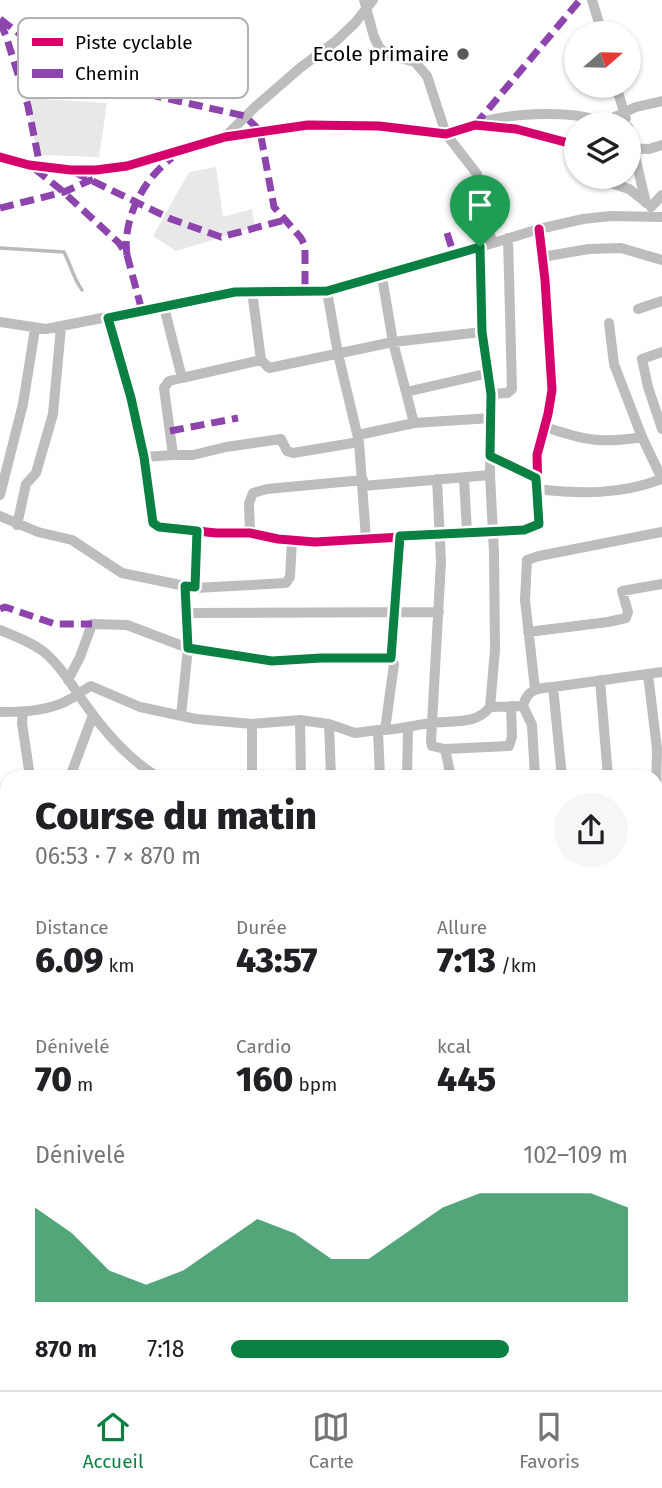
<!DOCTYPE html>
<html lang="fr">
<head>
<meta charset="utf-8">
<style>
  body { margin:0; font-family:"Fira Sans",sans-serif; background:#f6f6f6; color:#202124; height:100vh; display:flex; flex-direction:column; font-size:26px; white-space:nowrap }
  * { box-sizing:border-box; margin:0 }
  p { font-size:23px; color:#757577 }
  .icon { flex:none; width:38px; height:38px; fill:none; stroke:currentColor; stroke-width:2; stroke-linecap:round; stroke-linejoin:round }
  .map { position:relative; flex:1; overflow:hidden }
  .details { position:absolute; left:0px; top:770px; width:663px; height:621px; display:flex; flex-direction:column; background:#fff; border-radius:21px 21px 0 0; box-shadow:0 2px 5px #0004 }
  .details>* { flex:none }
  .needle { width:46px; rotate:70deg }
  .controls { position:absolute; left:564px; top:21px; display:grid; gap:14px }
  .controls a { display:grid; place-items:center; width:77px; height:77px; border-radius:50%; background:#fff; box-shadow:0 2px 5px #0004; font-size:35px }
  .pin { position:absolute; display:grid; place-items:center; width:60px; height:60px; color:#fff; margin:-72px -30px; border-radius:50% 50% 50% 0; rotate:-45deg; box-shadow:0 0 7px #0007 }
  .pin .icon { rotate:45deg }
  .round { display:grid; place-items:center; flex:none; width:74px; height:74px; border-radius:37px; background:#f6f6f6 }
  .summary { display:flex; align-items:center; justify-content:space-between; height:119px; padding:0 35px }
  h1 { font-size:38px; font-weight:800; line-height:52px }
  .figures { display:grid; grid-template-columns:repeat(3,1fr); gap:10px; height:119px; padding:7px 35px }
  .figures div { display:grid; align-content:center }
  .figures b { font-size:35px; font-weight:800 }
  .figures small { font-size:19px; font-weight:400 }
  .figures p { font-size:19px }
  .chart { height:196px; padding:14px 35px }
  .chart p { display:flex; justify-content:space-between }
  .chart svg { width:100%; height:126px; margin-top:7px; fill:#0b8043; opacity:.7 }
  ul { padding:0 35px; list-style:none; font-size:23px }
  li { display:grid; grid-template-columns:112px 84px 1fr; align-items:center; height:52px }
  li i { height:18px; border-radius:9px; background:#0b8043 }
  .dock { display:flex; justify-content:space-around; align-items:center; height:98px; border-top:2px solid #e0e0e0; background:#fff; font-size:19px; color:#757577 }
  .dock a { display:grid; justify-items:center; gap:4px }
  .dock .on { color:#0b8043 }
  .map>svg:first-child { display:block }
  .green { fill:#e8e8e8 }
  .lines { fill:none; stroke-linecap:round; stroke-linejoin:round }
  .stream { stroke:#bababa; stroke-width:3.5 }
  .minor { stroke:#bdbdbd; stroke-width:10 }
  .quiet { stroke:#8e44ad; stroke-width:7; stroke-dasharray:14 7; stroke-linecap:butt }
  .cycleway-casing { stroke:#fff; stroke-width:13 }
  .cycleway { stroke:#d6006c; stroke-width:9 }
  .route-casing { stroke:#fff; stroke-width:14 }
  .route { stroke:#0b8043; stroke-width:9 }
  .poi-dot { fill:#595959; stroke:#fff; stroke-width:2.5 }
  .labels { text-anchor:middle; stroke-width:5; stroke-linejoin:round; paint-order:stroke }
  .poi-label { font-size:21px; fill:#000; stroke:#fff; text-anchor:end }
  .key { fill:#fff; stroke:#b2b2b2; stroke-width:2 }
  .key-label { font-size:19px; fill:#000 }
</style>
</head>
<body>
<div class="map">
<svg width="662" height="1390" viewBox="0 0 662 1390">
  <rect width="100%" height="100%" fill="#fff"/>
  <!-- green -->
  <path class="green" d="M25 98 107 103 99 157 38 155Z
    M216 167 223 217 252 209 255 227 176 251 153 236 189 172Z"/>
  <g class="lines">
    <!-- stream -->
    <path class="stream" d="M0 248 64 252C71 265 73 278 82 290"/>
    <!-- minor -->
    <path class="minor" d="M364 0 374 37 379 47 386 54 415 62 427 76 446 134 477 174 492 243
      M592 0 602 33
      M616 86 626 118
      M482 122C512 113 578 109 606 124
      M604 122 636 107 662 101
      M628 127 646 203
      M225 137 255 107 300 68 336 41 355 23 373 0
      M630 148 649 149 662 145
      M0 157 29 165 71 170H96L127 166 225 137 308 125 379 126 446 134 475 125 516 129 576 145
      M598 177 604 181 629 189 647 203
      M651 207 662 195
      M480 247 482 332 491 394 490 475 494 553 495 650 490 707 523 706C527 689 538 688 553 687L562 777
      M542 257 589 249 621 248 662 260
      M382 277 393 342 414 423
      M252 291 261 360 269 368 393 342 482 332
      M327 291 338 354 359 442 366 539
      M164 307 182 378 261 360
      M638 309 662 301
      M108 318 131 398 144 457 151 518 153 523 159 527 216 533H250L278 539 315 542 524 530 539 524 537 455 548 414 552 390 545 280 539 229
      M0 322 46 329 235 292 327 291 382 277 539 229 583 219 611 216 662 217
      M609 323 614 364 642 437
      M662 352 642 359 648 387 662 429
      M406 392 489 373
      M491 394 507 393 512 389 508 238
      M545 427C584 440 601 444 642 437L662 479
      M358 435 414 423 491 418
      M173 455H193L226 447 281 439 287 451 293 453 359 442
      M490 456 536 478
      M144 457 173 455 164 388 169 381 182 378
      M464 478 467 532
      M437 479 441 562 431 741 432 746 445 749 451 777
      M363 486 490 475
      M537 489C581 494 620 495 662 479
      M0 495 23 404 35 329
      M0 516 38 532 72 540 122 573 185 586
      M17 525 26 484 36 473 53 414 61 327
      M250 533 249 503 253 493 267 489 363 480
      M195 588 286 583 290 577 292 541
      M187 613 439 612
      M0 630C15 636 31 642 44 652 62 667 74 689 88 708 106 733 131 761 158 777
      M528 632 608 622 626 618 628 612 622 591 662 584
      M391 658 400 536
      M648 674 657 749 656 793
      M68 680 80 657 92 624 127 625 188 648 272 661 321 658H391L394 664 385 730H378L380 777
      M600 680 608 777
      M553 687 662 672
      M535 689 525 600 527 560 539 556 662 532
      M523 706 532 725 535 777
      M0 712C24 712 51 711 72 698 79 695 84 689 91 686L140 707 196 719 252 724 300 720 329 724 355 733 378 730
      M23 712 22 723 30 777
      M181 716 188 648 185 586 195 588 197 531
      M300 720 301 777
      M329 724 331 777
      M385 730C402 729 418 724 434 723 454 720 476 725 490 707
      M445 749 509 746 512 737 511 706
      M70 777 93 715
      M252 777V724
      M407 777 408 729
      M0 798 7 795
      M656 852 662 851
      M656 885 662 936
      M0 892 7 881
      M0 903 7 907
      M0 977 7 982
      M656 988 662 987
      M0 1039 7 1044
      M0 1129 7 1119
      M0 1144 7 1168
      M656 1174 662 1182
      M656 1210 662 1209
      M0 1250 7 1272
      M80 1384 88 1390
      M130 1384 135 1390
      M210 1384 214 1390
      M454 1384 482 1390
      M620 1384 621 1390
      M227 1390 235 1384
      M338 1390 348 1384"/>
    <!-- quiet -->
    <path class="quiet" d="M0 19 25 38 106 85 245 116 260 131 274 207 301 238 305 246V293
      M0 22 6 36 28 106 40 166
      M475 125 580 0
      M35 169 60 189 119 243 127 255 142 311
      M74 172 171 219 221 237 285 220
      M0 208 64 192 93 179
      M447 233 454 255
      M127 255C122 219 144 178 172 158
      M170 431 238 418
      M0 609 5 607 55 624H92"/>
    <!-- cycleway casing -->
    <g class="cycleway-casing">
      <path id="cycleway" d="M0 157 29 165 71 170H96L127 166 225 137 308 125 379 126 446 134 475 125 516 129 576 145
        M108 318 131 398 144 457 151 518 153 523 159 527 216 533H250L278 539 315 542 524 530 539 524 537 455 548 414 552 390 545 280 539 229"/>
    </g>
    <!-- cycleway -->
    <use href="#cycleway" class="cycleway"/>
  </g>
  <g class="lines">
    <!-- route casing -->
    <g class="route-casing">
      <path id="route" d="M480 247 482 332 491 394 490 456 536 478 539 524 524 530 400 536 391 658H321L272 661 188 648 185 586 195 587 197 531 159 527 153 523 144 457 131 398 108 318 235 292 327 291Z"/>
    </g>
    <!-- route -->
    <use href="#route" class="route"/>
  </g>
  <!-- markers -->
  <circle class="poi-dot" cx="463" cy="54" r="7"/>
  <g class="labels">
    <!-- poi labels -->
    <g class="poi-label">
      <text x="449" y="61">Ecole primaire</text>
    </g>
  </g>
  <!-- legend -->
  <rect x="18" y="18" width="230" height="80" rx="10" class="key"/>
  <rect x="32" y="38" width="31" height="8" fill="#d6006c"/>
  <rect x="32" y="69" width="31" height="9" fill="#8e44ad"/>
  <g class="key-label">
    <text x="75" y="49">Piste cyclable</text>
    <text x="75" y="80">Chemin</text>
  </g>
</svg>
<div class="controls">
<a><svg class="needle" viewBox="-14 -14 28 28"><path d="M0-13l5 13h-10z" fill="#e53935"/><path d="M0 13l5-13h-10z" fill="#757577"/></svg></a>
<a><svg class="icon" aria-label="layers" viewBox="0 0 24 24"><path d="M12 4l9 5-9 5-9-5zM3 14l9 5 9-5"/></svg></a>
</div>
<div class="pin" style="left:480px;top:247px;background:#1e9e55"><svg class="icon" aria-label="arrive" viewBox="0 0 24 24"><path d="M6 21V4h12l-3 4 3 4H6"/></svg></div>
<section class="details">
<div class="summary"><div><h1>Course du matin</h1><p>06:53 · 7 × 870 m</p></div><a class="round"><svg class="icon" aria-label="share" viewBox="0 0 24 24"><path d="M12 15V3M7 8l5-5 5 5M5 13v7h14v-7"/></svg></a></div>
<div class="figures">
<div><p>Distance</p><b>6.09<small> km</small></b></div>
<div><p>Durée</p><b>43:57</b></div>
<div><p>Allure</p><b>7:13<small> /km</small></b></div>
</div>
<div class="figures">
<div><p>Dénivelé</p><b>70<small> m</small></b></div>
<div><p>Cardio</p><b>160<small> bpm</small></b></div>
<div><p>kcal</p><b>445</b></div>
</div>
<div class="chart"><p><span>Dénivelé</span>102–109 m</p>
<svg viewBox="0 0 160 44" preserveAspectRatio="none"><path d="M0 44V11L10 20L20 33L30 38L40 33L50 24L60 15L70 20L80 29L90 29L100 20L110 11L120 6L130 6L140 6L150 6L160 11V44z"/></svg>
</div>
<ul>
<li><b>870 m</b>7:18<i style="width:70%"></i></li>
</ul>
</section>
</div>
<nav class="dock">
<a class="on"><svg class="icon" aria-label="home" viewBox="0 0 24 24"><path d="M3 11l9-7 9 7M6 9v11h12V9"/></svg>Accueil</a>
<a><svg class="icon" aria-label="map" viewBox="0 0 24 24"><path d="M3 6l6-2 6 2 6-2v14l-6 2-6-2-6 2zM9 4v14M15 6v14"/></svg>Carte</a>
<a><svg class="icon" aria-label="saved" viewBox="0 0 24 24"><path d="M7 4h10v16l-5-4-5 4z"/></svg>Favoris</a>
</nav>
</body>
</html>
